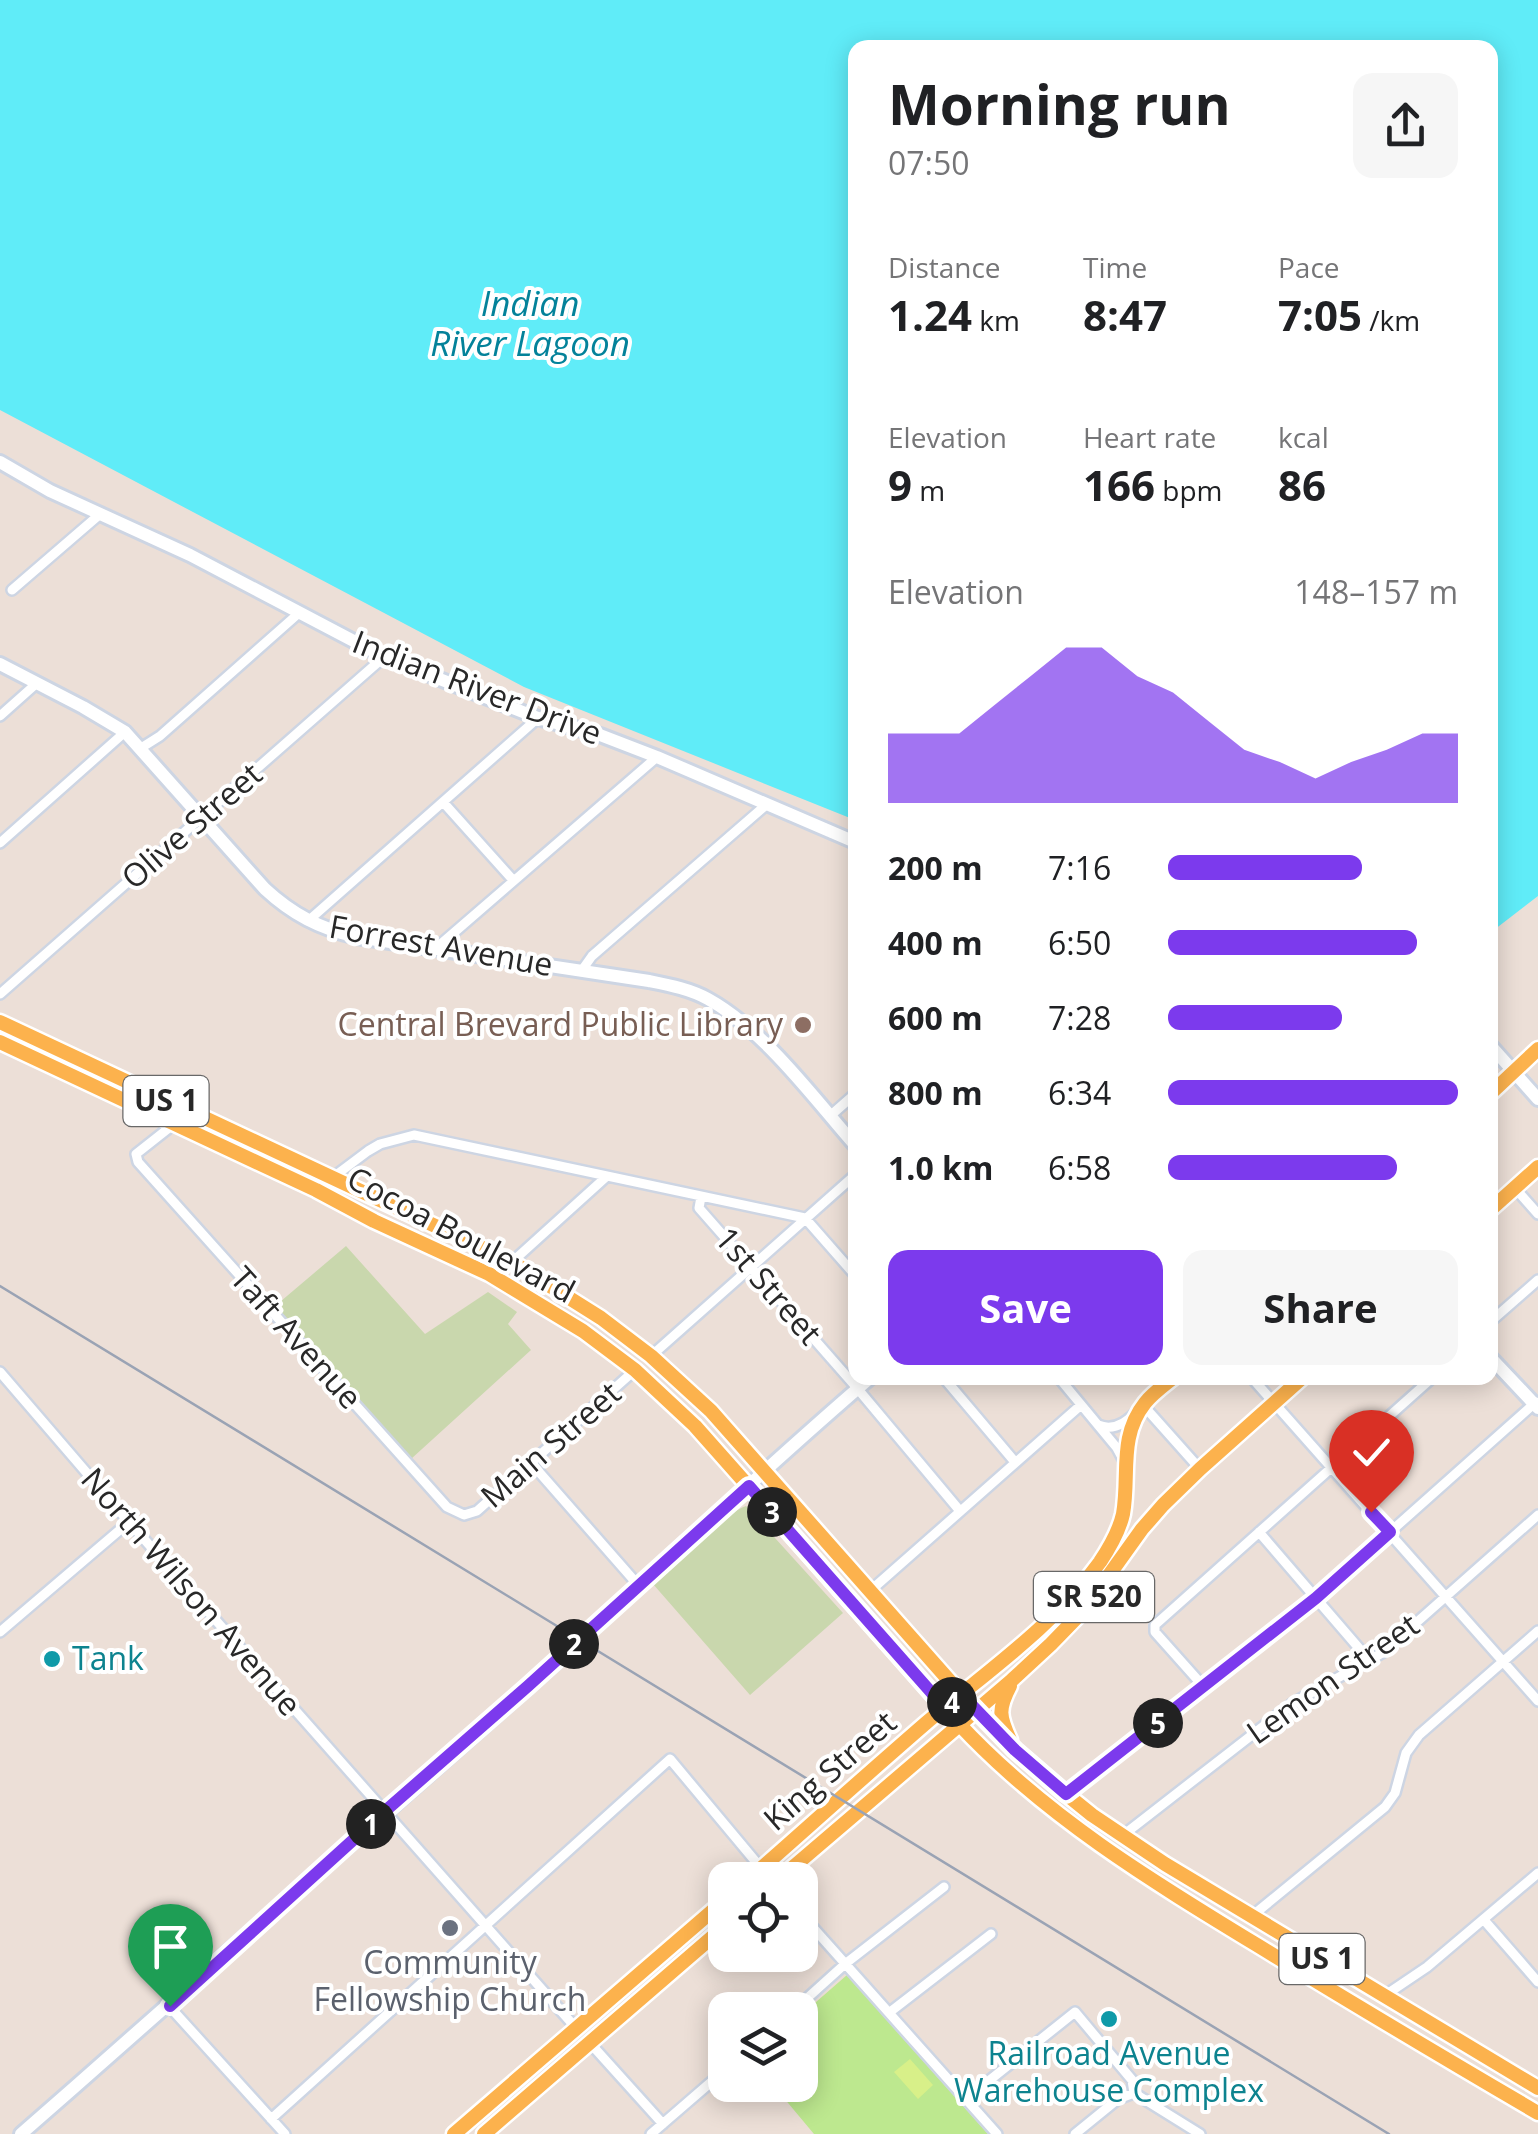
<!DOCTYPE html>
<html lang="en">
<head>
<meta charset="utf-8">
<style>
  body { margin:0; font-family:"Open Sans",sans-serif; background:#f6f6f6; color:#202124; height:100vh; display:flex; flex-direction:column; font-size:38px; white-space:nowrap }
  * { box-sizing:border-box; margin:0 }
  p { font-size:32px; color:#757577 }
  .icon { flex:none; width:55px; height:55px; fill:none; stroke:currentColor; stroke-width:2; stroke-linecap:round; stroke-linejoin:round }
  .map { position:relative; flex:1; overflow:hidden }
  .details { position:absolute; left:848px; top:40px; width:650px; height:1345px; display:flex; flex-direction:column; background:#fff; border-radius:20px; box-shadow:0 5px 25px #0003 }
  .details>* { flex:none }
  .buttons { position:absolute; left:708px; top:1862px; display:grid; gap:20px }
  .buttons a { display:grid; place-items:center; width:110px; height:110px; border-radius:20px; background:#fff; box-shadow:0 5px 25px #0003; font-size:50px }
  .pin { position:absolute; display:grid; place-items:center; width:85px; height:85px; color:#fff; margin:-102px -42px; border-radius:50% 50% 50% 0; rotate:-45deg; box-shadow:0 0 10px #0007 }
  .pin .icon { rotate:45deg }
  .km { position:absolute; width:50px; height:50px; margin:-25px; border-radius:50%; background:#222; color:#fff; font-size:28px; line-height:50px; text-align:center }
  .round { display:grid; place-items:center; flex:none; width:105px; height:105px; border-radius:20px; background:#f6f6f6 }
  .headline { display:flex; align-items:center; justify-content:space-between; height:170px; padding:0 40px }
  h1 { font-size:55px; font-weight:700; line-height:75px }
  .stats { display:grid; grid-template-columns:repeat(3,1fr); gap:15px; height:170px; padding:10px 40px }
  .stats div { display:grid; align-content:center }
  .stats b { font-size:42px; font-weight:700 }
  .stats small { font-size:28px; font-weight:400 }
  .stats p { font-size:28px }
  .chart { height:280px; padding:20px 40px }
  .chart p { display:flex; justify-content:space-between }
  .chart svg { width:100%; height:180px; margin-top:10px; fill:#7c3aed; opacity:.7 }
  .button { display:flex; gap:20px; margin-top:auto; padding:20px 40px }
  .button a { flex:1; height:115px; border-radius:20px; background:#7c3aed; color:#fff; font-size:40px; font-weight:700; line-height:115px; text-align:center }
  .button a+a { background:#f6f6f6; color:#202124 }
  ul { padding:0 40px; list-style:none; font-size:32px }
  li { display:grid; grid-template-columns:160px 120px 1fr; align-items:center; height:75px }
  li i { height:25px; border-radius:12px; background:#7c3aed }
  .map>svg:first-child { display:block }
  .green { fill:#bde88f }
  .cemetery { fill:#c9d7ad }
  .pitch { fill:#d8f089 }
  .water { fill:#60ecf8 }
  .lines { fill:none; stroke-linecap:round; stroke-linejoin:round }
  .street-casing { stroke:#cdd5e3; stroke-width:14 }
  .secondary-casing { stroke:#cdd5e3; stroke-width:18 }
  .primary-casing { stroke:#fff; stroke-width:19 }
  .street { stroke:#fff; stroke-width:9 }
  .secondary { stroke:#fff; stroke-width:12 }
  .primary { stroke:#fcb24d; stroke-width:14 }
  .rail { stroke:#9aa3b4; stroke-width:2.5 }
  .route-casing { stroke:#fff; stroke-width:20 }
  .route { stroke:#7c3aed; stroke-width:12 }
  .education-dot { fill:#8d6e63; stroke:#fff; stroke-width:4 }
  .culture-dot { fill:#0f9aa8; stroke:#fff; stroke-width:4 }
  .worship-dot { fill:#6b7280; stroke:#fff; stroke-width:4 }
  .labels { text-anchor:middle; stroke-width:8; stroke-linejoin:round; paint-order:stroke }
  .shield { fill:#fff; stroke:#686868; stroke-width:2.5 }
  .shield-label { font-size:30px; font-weight:bold; fill:#282828 }
  .street-label { font-size:32px; fill:#282828; stroke:#fff }
  .education-label { font-size:32px; fill:#785e54; stroke:#fff; text-anchor:end }
  .culture-label { font-size:32px; fill:#0d838f; stroke:#fff; text-anchor:start }
  .worship-label { font-size:32px; fill:#5b616d; stroke:#fff }
  .water-label { font-size:35px; font-style:italic; fill:#03829a; stroke:#fff }
</style>
</head>
<body>
<div class="map">
<svg width="1538" height="2134" viewBox="0 0 1538 2134">
  <rect width="100%" height="100%" fill="#ecdfd7"/>
  <!-- green -->
  <path class="green" d="M847 1975 988 2134H814L773 2085H800V2016Z"/>
  <!-- cemetery -->
  <path class="cemetery" d="M346 1246 425 1334 488 1292 517 1312 508 1324 531 1350 411 1459 274 1307Z
    M746 1506 843 1613 750 1695 653 1584C674 1565 722 1514 746 1506Z"/>
  <!-- pitch -->
  <path class="pitch" d="M910 2059 933 2085 918 2099 894 2072Z"/>
  <!-- water -->
  <path class="water" d="M0 0H1538V896L1490 933V48H855V820L524 687 0 410Z"/>
  <g class="lines">
    <!-- street casing -->
    <g class="street-casing">
      <path id="street" d="M12 590 99 515
        M0 716 37 683
        M141 748 160 736 299 613
        M443 802 513 880
        M0 843 125 732
        M308 921 538 718
        M435 949 657 757
        M582 970 592 956 766 805
        M0 994 384 657
        M830 1116 855 1094
        M174 1124 136 1154 138 1162 447 1507 464 1515 477 1511 635 1370
        M1515 1188 1538 1214
        M316 1190 368 1151 380 1144 414 1135 805 1218 855 1275
        M701 1197 699 1208 857 1388 960 1511
        M512 1262 606 1177
        M1490 1322 1538 1280
        M651 1356 855 1175
        M0 1372 129 1522 576 2028
        M944 1378 1015 1462
        M1059 1378 1117 1448 1124 1461
        M1252 1378 1538 1701
        M1098 1425C1117 1433 1131 1418 1143 1405L1200 1469
        M532 1464 639 1586
        M1259 1532 1370 1661
        M870 1591 1081 1405
        M0 1632 129 1522
        M1204 1687 1155 1632V1625L1432 1378
        M1066 1794 1316 1598 1536 1402
        M1122 1836 1293 1703 1382 1653 1538 1515
        M800 1913 997 2134
        M1252 1916 1385 1807 1395 1793 1406 1753 1419 1735 1538 1631
        M1484 1920 1538 1982
        M1384 1996 1427 1967 1538 1873
        M169 2006 285 2134
        M794 2010 845 1964 944 1887
        M890 2012 991 1934
        M590 2043 663 2124
        M966 2099 1075 2012 1132 2080 1134 2093 1200 2134
        M271 2119 670 1759 771 1880
        M651 2134 725 2070
        M1075 2134 1118 2099 1134 2093"/>
    </g>
    <!-- secondary casing -->
    <g class="secondary-casing">
      <path id="secondary" d="M0 462 50 491 190 555 384 657 538 718 600 735 657 757 855 842
        M0 664 83 707 125 732 265 889C292 914 320 929 357 937L649 981C669 985 690 989 708 999 764 1030 813 1097 855 1145
        M1490 1045 1538 1099
        M1490 1357 1538 1408
        M21 2134C190 1986 358 1837 527 1688 642 1585 753 1478 870 1378"/>
    </g>
    <!-- primary casing -->
    <g class="primary-casing">
      <path id="primary" d="M0 1022 512 1262 601 1318 651 1356 711 1411 962 1695 1015 1750 1066 1794 1092 1815 1165 1864 1538 2088
        M0 1042 316 1190 374 1221 489 1274 583 1331 635 1370 695 1426 959 1724C1045 1816 1150 1880 1257 1945 1350 2002 1444 2058 1538 2113
        M1490 1094 1538 1049
        M1490 1210 1538 1167
        M1010 1686C998 1709 999 1716 1010 1740
        M748 1880C807 1828 866 1775 926 1723 985 1673 1054 1626 1100 1562 1110 1547 1119 1532 1123 1514 1130 1475 1118 1437 1145 1403 1152 1394 1163 1386 1173 1378
        M778 1880 1012 1680 1051 1644 1084 1610 1142 1529 1163 1505 1200 1469 1302 1378
        M454 2134 725 1900
        M484 2134 725 1926"/>
    </g>
    <!-- street -->
    <use href="#street" class="street"/>
    <!-- secondary -->
    <use href="#secondary" class="secondary"/>
    <!-- primary -->
    <use href="#primary" class="primary"/>
    <!-- rail -->
    <path class="rail" d="M0 1286 1389 2134"/>
  </g>
  <g class="lines">
    <!-- route casing -->
    <g class="route-casing">
      <path id="route" d="M170 2006 384 1812 528 1686 749 1486 945 1708 962 1695 1015 1750 1066 1794 1316 1598 1390 1532 1371 1512"/>
    </g>
    <!-- route -->
    <use href="#route" class="route"/>
  </g>
  <!-- markers -->
  <circle class="education-dot" cx="803" cy="1025" r="10"/>
  <g class="culture-dot">
    <circle cx="52" cy="1659" r="10"/>
    <circle cx="1109" cy="2019" r="10"/>
  </g>
  <circle class="worship-dot" cx="450" cy="1928" r="10"/>
  <g class="labels">
    <!-- shield labels -->
    <g class="shield">
      <rect x="123.5" y="1076" width="85" height="50" rx="8"/>
      <rect x="1034" y="1572" width="120" height="50" rx="8"/>
      <rect x="1279.5" y="1934" width="85" height="50" rx="8"/>
    </g>
    <g class="shield-label">
      <text x="166" y="1111">US 1</text>
      <text x="1094" y="1607">SR 520</text>
      <text x="1322" y="1969">US 1</text>
    </g>
    <!-- street labels -->
    <g class="street-label">
      <text transform="translate(477 688) rotate(21)" y="11">Indian River Drive</text>
      <text transform="translate(192 826) rotate(-41)" y="11">Olive Street</text>
      <text transform="translate(441 946) rotate(10)" y="11">Forrest Avenue</text>
      <text transform="translate(461 1235) rotate(28)" y="11">Cocoa Boulevard</text>
      <text transform="translate(768 1286) rotate(49)" y="11">1st Street</text>
      <text transform="translate(296 1338) rotate(48)" y="11">Taft Avenue</text>
      <text transform="translate(551 1445) rotate(-41)" y="11">Main Street</text>
      <text transform="translate(191 1592) rotate(49)" y="11">North Wilson Avenue</text>
      <text transform="translate(1333 1679) rotate(-35)" y="11">Lemon Street</text>
      <text transform="translate(830 1771) rotate(-41)" y="11">King Street</text>
    </g>
    <!-- education labels -->
    <g class="education-label">
      <text x="783" y="1036">Central Brevard Public Library</text>
    </g>
    <!-- culture labels -->
    <g class="culture-label">
      <text x="72" y="1670">Tank</text>
      <text x="1109" y="2065" text-anchor="middle">Railroad Avenue<tspan x="1109" dy="37">Warehouse Complex</tspan></text>
    </g>
    <!-- worship labels -->
    <g class="worship-label">
      <text x="450" y="1974">Community<tspan x="450" dy="37">Fellowship Church</tspan></text>
    </g>
    <!-- water labels -->
    <g class="water-label">
      <text x="530" y="316">Indian<tspan x="530" dy="40">River Lagoon</tspan></text>
    </g>
  </g>
</svg>
<div class="buttons">
<a><svg class="icon" aria-label="locate" viewBox="0 0 24 24"><circle cx="12" cy="12" r="6"/><path d="M12 2v4M12 18v4M2 12h4M18 12h4"/></svg></a>
<a><svg class="icon" aria-label="layers" viewBox="0 0 24 24"><path d="M12 4l9 5-9 5-9-5zM3 14l9 5 9-5"/></svg></a>
</div>
<div class="pin" style="left:170px;top:2006px;background:#1e9e55"><svg class="icon" aria-label="arrive" viewBox="0 0 24 24"><path d="M6 21V4h12l-3 4 3 4H6"/></svg></div>
<div class="pin" style="left:1371px;top:1512px;background:#d93025"><svg class="icon" aria-label="check" viewBox="0 0 24 24"><path d="M5 12l5 5 9-10"/></svg></div>
<b class="km" style="left:371px;top:1824px">1</b>
<b class="km" style="left:574px;top:1644px">2</b>
<b class="km" style="left:772px;top:1512px">3</b>
<b class="km" style="left:952px;top:1702px">4</b>
<b class="km" style="left:1158px;top:1723px">5</b>
<section class="details">
<div class="headline"><div><h1>Morning run</h1><p>07:50</p></div><a class="round"><svg class="icon" aria-label="share" viewBox="0 0 24 24"><path d="M12 15V3M7 8l5-5 5 5M5 13v7h14v-7"/></svg></a></div>
<div class="stats">
<div><p>Distance</p><b>1.24<small> km</small></b></div>
<div><p>Time</p><b>8:47</b></div>
<div><p>Pace</p><b>7:05<small> /km</small></b></div>
</div>
<div class="stats">
<div><p>Elevation</p><b>9<small> m</small></b></div>
<div><p>Heart rate</p><b>166<small> bpm</small></b></div>
<div><p>kcal</p><b>86</b></div>
</div>
<div class="chart"><p><span>Elevation</span>148–157 m</p>
<svg viewBox="0 0 160 44" preserveAspectRatio="none"><path d="M0 44V27L10 27L20 27L30 20L40 13L50 6L60 6L70 13L80 17L90 24L100 31L110 34L120 38L130 34L140 31L150 27L160 27V44z"/></svg>
</div>
<ul>
<li><b>200 m</b>7:16<i style="width:67%"></i></li>
<li><b>400 m</b>6:50<i style="width:86%"></i></li>
<li><b>600 m</b>7:28<i style="width:60%"></i></li>
<li><b>800 m</b>6:34<i style="width:100%"></i></li>
<li><b>1.0 km</b>6:58<i style="width:79%"></i></li>
</ul>
<div class="button"><a>Save</a><a>Share</a></div>
</section>
</div>
</body>
</html>
